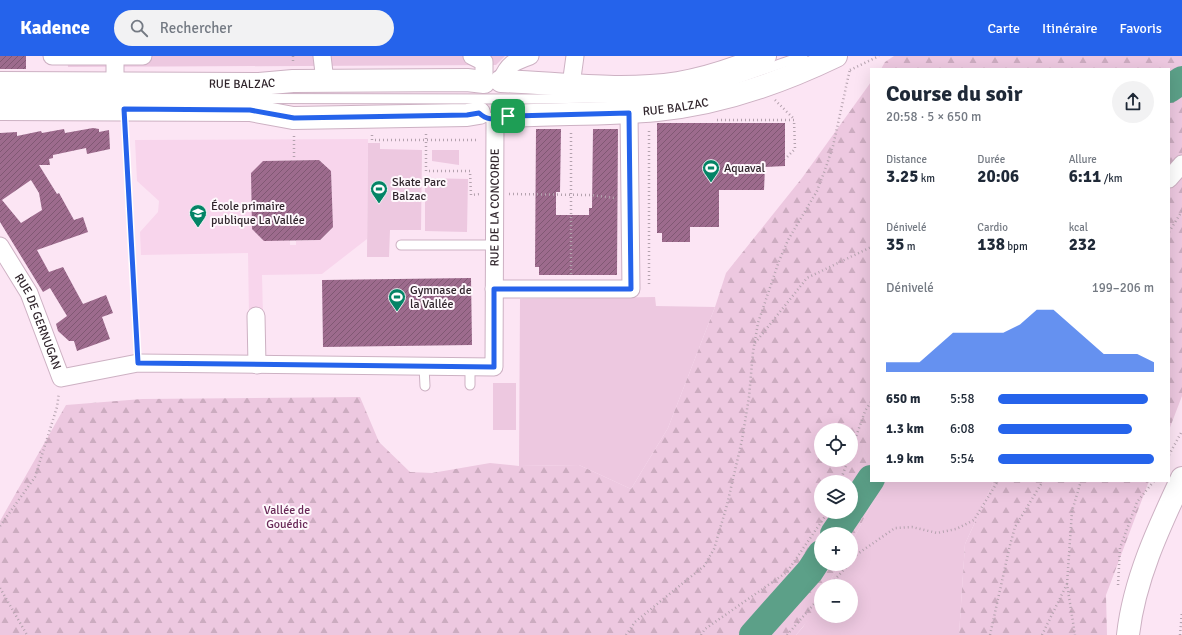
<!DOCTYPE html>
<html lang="fr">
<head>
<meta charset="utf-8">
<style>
  body { margin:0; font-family:Signika,sans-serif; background:#f2f2f3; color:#1f2937; height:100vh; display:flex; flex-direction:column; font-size:15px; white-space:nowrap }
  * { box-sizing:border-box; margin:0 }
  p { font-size:13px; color:#747a83 }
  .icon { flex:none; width:22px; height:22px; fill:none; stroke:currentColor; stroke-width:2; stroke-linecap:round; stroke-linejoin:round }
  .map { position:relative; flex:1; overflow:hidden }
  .side { position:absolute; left:870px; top:12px; width:300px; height:414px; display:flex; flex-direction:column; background:#fff; border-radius:0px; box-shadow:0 4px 16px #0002 }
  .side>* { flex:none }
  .fabs { position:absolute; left:814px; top:367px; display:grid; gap:8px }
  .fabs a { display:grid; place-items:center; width:44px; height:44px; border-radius:50%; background:#fff; box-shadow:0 4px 16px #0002; font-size:20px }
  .pin { position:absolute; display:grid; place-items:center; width:34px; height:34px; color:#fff; margin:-17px; border-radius:8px; box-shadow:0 2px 6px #0006 }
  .round { display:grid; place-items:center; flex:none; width:42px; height:42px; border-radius:21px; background:#f2f2f3 }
  .overview { display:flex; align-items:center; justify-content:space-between; height:68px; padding:0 16px }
  h1 { font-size:22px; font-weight:700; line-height:30px }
  .figures { display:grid; grid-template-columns:repeat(3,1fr); gap:6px; height:68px; padding:4px 16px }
  .figures div { display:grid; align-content:center }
  .figures b { font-size:17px; font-weight:700 }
  .figures small { font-size:11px; font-weight:400 }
  .figures p { font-size:11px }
  .chart { height:112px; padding:8px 16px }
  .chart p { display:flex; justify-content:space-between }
  .chart svg { width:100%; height:72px; margin-top:4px; fill:#2563eb; opacity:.7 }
  ul { padding:0 16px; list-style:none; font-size:13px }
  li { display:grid; grid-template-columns:64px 48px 1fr; align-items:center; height:30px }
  li i { height:10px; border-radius:5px; background:#2563eb }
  header { display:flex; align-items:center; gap:24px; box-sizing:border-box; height:56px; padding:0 20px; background:#2563eb; color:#fff }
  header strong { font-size:19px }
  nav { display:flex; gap:22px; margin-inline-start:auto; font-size:14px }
  .search { width:280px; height:36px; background:#f2f2f3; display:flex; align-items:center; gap:10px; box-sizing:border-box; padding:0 14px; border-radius:22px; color:#747a83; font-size:15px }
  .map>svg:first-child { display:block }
  .built { fill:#f8d5ec; fill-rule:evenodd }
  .green { fill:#edc8e0 }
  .forest { fill:url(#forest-firs); fill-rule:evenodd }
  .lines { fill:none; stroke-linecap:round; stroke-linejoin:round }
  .river { stroke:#5ca088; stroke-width:28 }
  .building { fill:url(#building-hatch); fill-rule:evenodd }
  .lane-casing { stroke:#cdb1c3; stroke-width:11 }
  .street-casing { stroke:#cdb1c3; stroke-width:19 }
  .secondary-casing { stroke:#cdb1c3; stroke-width:24 }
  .path { stroke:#b4a2ae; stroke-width:2.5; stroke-dasharray:1 3; stroke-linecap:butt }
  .lane { stroke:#fff; stroke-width:9 }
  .street { stroke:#fff; stroke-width:17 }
  .secondary { stroke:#fff; stroke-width:22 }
  .route-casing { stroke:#fff; stroke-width:8 }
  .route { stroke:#2563eb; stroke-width:5 }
  .labels { text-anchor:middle; stroke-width:4; stroke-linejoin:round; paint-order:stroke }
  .street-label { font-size:12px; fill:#30252c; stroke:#fef8fc }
  .poi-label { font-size:12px; fill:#30252c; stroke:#fef8fc; text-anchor:start }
  .park-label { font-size:12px; fill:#682957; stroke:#fef8fc }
</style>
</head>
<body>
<header>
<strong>Kadence</strong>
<div class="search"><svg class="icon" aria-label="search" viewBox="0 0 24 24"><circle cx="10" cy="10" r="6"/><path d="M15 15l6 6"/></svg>Rechercher</div>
<nav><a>Carte</a><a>Itinéraire</a><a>Favoris</a></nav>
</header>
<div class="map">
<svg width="1182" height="579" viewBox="0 0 1182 579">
  <defs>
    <pattern id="forest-firs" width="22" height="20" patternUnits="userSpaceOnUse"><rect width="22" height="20" fill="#edc8e0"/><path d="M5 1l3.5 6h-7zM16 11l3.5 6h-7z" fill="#ccacc0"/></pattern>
    <pattern id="building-hatch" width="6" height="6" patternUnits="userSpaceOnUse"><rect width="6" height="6" fill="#9d6b8d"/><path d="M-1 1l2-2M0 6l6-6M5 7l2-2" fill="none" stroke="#805873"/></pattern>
  </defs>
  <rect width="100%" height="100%" fill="#fce5f4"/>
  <!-- built -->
  <path class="built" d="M368 83 367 183 322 218 262 219 263 260H249L248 197 141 199 140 176 158 156 159 145 137 125 135 84ZM319 104 331 115 333 171 320 184 296 185V189H290V185H264L252 173 251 117 263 105Z"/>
  <!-- green -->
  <path class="green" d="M67 0H505L496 9 68 11Z
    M368 87H380V93L422 94 421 174H390L389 201H367Z
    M432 94H459V109L432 105Z
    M425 122 468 123 467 176 425 175Z
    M655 241 656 250 715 251 668 372 631 433 579 409 519 410 520 243Z
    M493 327H516V374H493Z
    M883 425H994L965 488 959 579H796L803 571 821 540V560H851V530H827L840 508H851V488Z"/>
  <!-- forest -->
  <path class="forest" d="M894 0H1182V340L1169 374V13H881L885 6Z
    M871 26V425H883L851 488V478H821V508H840L827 530H821C821 547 808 566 796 579H0V465L66 349 142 343 360 341 379 386 410 416 432 417 490 407 519 410 579 409 631 433 668 372 715 251 726 217 802 122ZM821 374H851V404H821ZM821 426H851V456H821Z
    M994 425H1149L1106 539 1107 579H959L965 488Z"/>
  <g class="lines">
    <!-- river -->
    <path class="river" d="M1169 33 1182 24
      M851 453 871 423
      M834 478 849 456
      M753 579 810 515 821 498"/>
  </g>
  <!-- building -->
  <path class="building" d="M0 0H26V13H0Z
    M657 67H785V110L765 111 764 134H719V171H690V186H662V177H657Z
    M93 72 99 73V76L109 74 110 93 87 98 86 92 53 99V102L49 103 50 109H39L57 138 59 137 74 164 83 161 88 176 37 194 49 216 63 211 83 248 106 239 113 257 102 261 110 283 77 295 74 285H69L58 275 56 268 67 260 50 232 43 236 0 166V77L17 76V80L41 75 42 77 64 73 65 77ZM31 124 39 137 42 154 21 167 2 144Z
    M536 73H561L560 136H556V159H589V152H592L593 73H618L617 219H539V211H535Z
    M319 104 331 115 333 171 320 184 264 185 252 173 251 117 263 105Z
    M471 222 472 289 323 291 322 224Z"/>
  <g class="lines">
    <!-- lane casing -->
    <g class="lane-casing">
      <path id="lane" d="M0 42 537 43 657 41 714 31 803 0
        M401 189H495
        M424 311 425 330
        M470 329V311"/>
    </g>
    <!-- street casing -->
    <g class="street-casing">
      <g id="street">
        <path d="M52 0H143"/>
        <path d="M115 0V28"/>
        <path d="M322 0 325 25"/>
        <path d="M472 0 484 6V26"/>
        <path d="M501 25C508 8 513 6 530 0"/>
        <path d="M571 29 575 0"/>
        <path d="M1169 123 1182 108"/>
        <path id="s1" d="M0 190 29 237 61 322 138 307 494 311 495 64"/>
        <path d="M494 233H631L629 57"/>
        <path d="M256 260 257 309"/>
      </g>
    </g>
    <!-- secondary casing -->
    <g class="secondary-casing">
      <g id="secondary">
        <path d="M501 25C560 27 619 36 678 27 708 22 737 12 765 0"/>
        <path id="s2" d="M0 27 259 28 293 25 467 24 484 26"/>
        <path d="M0 53 250 54 293 62 467 59 479 57"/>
        <path id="s3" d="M508 60C557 57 607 59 657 54 719 48 780 27 836 0"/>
        <path d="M1128 579C1134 524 1159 471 1182 422"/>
      </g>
    </g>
    <!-- path -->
    <path class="path" d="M293 0V7
      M850 14 879 0
      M775 44 794 63
      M717 64H794L795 93 785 103
      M125 72 137 291
      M426 78V115H470L471 139 480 138
      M372 79V84H479
      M294 80V104
      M509 138 591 139 614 142
      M1169 176 1182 155
      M571 218V75
      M649 228V73
      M755 287 807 222 871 191
      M851 395 865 355 871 346
      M1169 399 1182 375
      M840 426 848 404
      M0 470 35 421 57 351 59 337
      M851 505 856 499 895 472 912 471 937 477 956 473 974 464 998 425
      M1067 528 1072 455 1081 425
      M1118 529 1120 492 1137 446 1154 425
      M829 530 849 508
      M0 532 27 579
      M626 579 635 566 704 510 714 493 727 449 742 384 749 341 753 296 758 267 779 205 788 184 817 135 825 114 833 90 850 13
      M701 579 705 573 787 516 828 456
      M787 579 821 540
      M990 579 1010 489 1015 471 1043 425
      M1042 579 1067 528 1075 579
      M1180 579 1182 555"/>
    <!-- lane -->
    <use href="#lane" class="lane"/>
    <!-- street -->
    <use href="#street" class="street"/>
    <!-- secondary -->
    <use href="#secondary" class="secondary"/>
  </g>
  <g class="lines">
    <!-- route casing -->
    <g class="route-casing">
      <path id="route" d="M124 53 250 54 294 62 467 59 479 57C491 68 499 60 513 60L629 57 631 233H494V311L138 307Z"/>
    </g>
    <!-- route -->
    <use href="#route" class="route"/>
  </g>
  <!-- icons -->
  <defs>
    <g id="stadium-pin" transform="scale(0.9)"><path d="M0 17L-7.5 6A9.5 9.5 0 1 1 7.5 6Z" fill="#048466" stroke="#fef8fc"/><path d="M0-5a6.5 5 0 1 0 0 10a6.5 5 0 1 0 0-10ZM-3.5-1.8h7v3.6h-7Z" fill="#fff"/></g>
    <g id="school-pin" transform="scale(0.9)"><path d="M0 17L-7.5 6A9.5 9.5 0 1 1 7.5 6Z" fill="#048466" stroke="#fef8fc"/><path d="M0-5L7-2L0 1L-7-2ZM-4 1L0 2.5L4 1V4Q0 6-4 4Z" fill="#fff"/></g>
  </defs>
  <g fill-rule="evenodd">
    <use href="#stadium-pin" x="711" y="112"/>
    <use href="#stadium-pin" x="379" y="133"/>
    <use href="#school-pin" x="198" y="157"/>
    <use href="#stadium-pin" x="397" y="241"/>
  </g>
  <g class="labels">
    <!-- street labels -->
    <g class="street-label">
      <text dy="4" stroke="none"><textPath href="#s2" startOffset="242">RUE BALZAC</textPath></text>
      <text dy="4" stroke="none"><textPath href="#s3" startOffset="168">RUE BALZAC</textPath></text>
      <text dy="4" stroke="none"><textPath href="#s1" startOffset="740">RUE DE LA CONCORDE</textPath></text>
      <text dy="4" stroke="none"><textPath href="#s1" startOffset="85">RUE DE GERNUGAN</textPath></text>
    </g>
    <!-- poi labels -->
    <g class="poi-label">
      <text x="724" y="116">Aquaval</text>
      <text x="392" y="130">Skate Parc<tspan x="392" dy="14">Balzac</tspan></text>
      <text x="211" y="154">École primaire<tspan x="211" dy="14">publique La Vallée</tspan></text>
      <text x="410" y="238">Gymnase de<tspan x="410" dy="14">la Vallée</tspan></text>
    </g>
    <!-- park labels -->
    <g class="park-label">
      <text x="287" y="458">Vallée de<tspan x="287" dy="14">Gouédic</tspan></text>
    </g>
  </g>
</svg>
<div class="fabs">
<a><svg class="icon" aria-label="locate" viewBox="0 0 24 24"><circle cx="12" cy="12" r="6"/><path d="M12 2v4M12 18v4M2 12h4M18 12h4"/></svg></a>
<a><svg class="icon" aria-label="layers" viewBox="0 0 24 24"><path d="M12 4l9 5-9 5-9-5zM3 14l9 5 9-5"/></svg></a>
<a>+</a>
<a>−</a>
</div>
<div class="pin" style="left:508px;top:60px;background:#1e9e55"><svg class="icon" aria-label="arrive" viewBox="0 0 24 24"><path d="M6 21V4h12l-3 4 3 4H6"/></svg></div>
<section class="side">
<div class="overview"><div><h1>Course du soir</h1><p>20:58 · 5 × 650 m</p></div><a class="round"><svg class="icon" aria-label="share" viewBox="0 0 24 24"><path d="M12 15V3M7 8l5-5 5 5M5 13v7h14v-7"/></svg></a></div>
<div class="figures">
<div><p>Distance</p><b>3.25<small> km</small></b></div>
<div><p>Durée</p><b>20:06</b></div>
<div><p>Allure</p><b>6:11<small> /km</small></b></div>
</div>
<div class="figures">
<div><p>Dénivelé</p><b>35<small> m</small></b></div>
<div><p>Cardio</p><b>138<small> bpm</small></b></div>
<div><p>kcal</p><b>232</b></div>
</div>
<div class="chart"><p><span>Dénivelé</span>199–206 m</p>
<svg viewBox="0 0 160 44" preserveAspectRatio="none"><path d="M0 44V38L10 38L20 38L30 29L40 20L50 20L60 20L70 20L80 15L90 6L100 6L110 15L120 24L130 33L140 33L150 33L160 38V44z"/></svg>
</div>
<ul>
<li><b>650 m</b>5:58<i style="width:96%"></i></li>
<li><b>1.3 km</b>6:08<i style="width:86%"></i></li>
<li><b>1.9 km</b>5:54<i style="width:100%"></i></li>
</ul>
</section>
</div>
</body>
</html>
